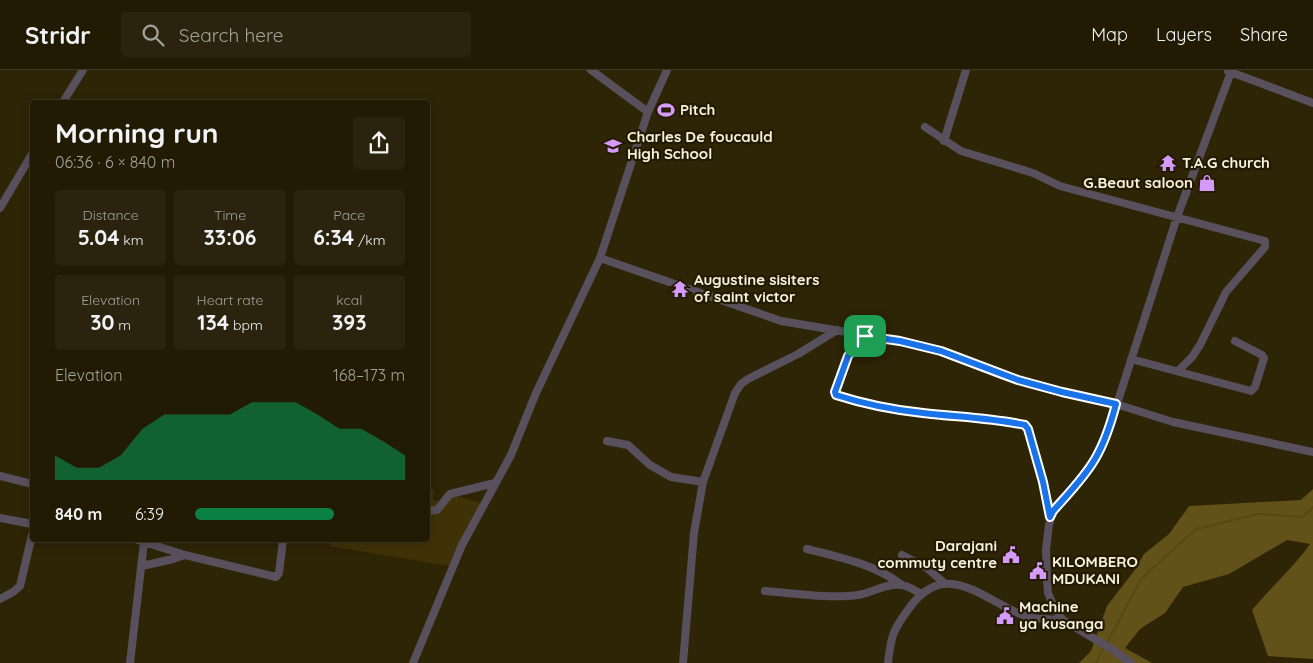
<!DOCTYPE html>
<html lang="en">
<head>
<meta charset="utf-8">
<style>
  body { margin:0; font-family:Quicksand,sans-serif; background:#2a240e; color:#f1f3f6; height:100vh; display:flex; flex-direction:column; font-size:19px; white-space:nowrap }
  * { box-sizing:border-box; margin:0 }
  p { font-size:16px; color:#a2a19a }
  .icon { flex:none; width:28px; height:28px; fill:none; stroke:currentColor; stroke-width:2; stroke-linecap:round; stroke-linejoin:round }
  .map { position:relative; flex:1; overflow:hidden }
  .details { position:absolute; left:30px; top:30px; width:400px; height:442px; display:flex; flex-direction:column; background:#221b04; border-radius:5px; box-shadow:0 2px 12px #0003,0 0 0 1px #3f3926 }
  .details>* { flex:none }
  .pin { position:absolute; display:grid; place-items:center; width:42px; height:42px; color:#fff; margin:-21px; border-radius:10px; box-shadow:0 2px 8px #0006 }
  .round { display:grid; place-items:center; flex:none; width:52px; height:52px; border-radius:5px; background:#2a240e }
  .overview { display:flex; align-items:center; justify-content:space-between; height:85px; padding:0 25px }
  h1 { font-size:28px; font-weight:800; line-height:38px }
  .figures { display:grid; grid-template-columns:repeat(3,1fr); gap:8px; height:85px; padding:5px 25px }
  .figures div { display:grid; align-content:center; border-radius:5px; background:#2a240e; text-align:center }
  .figures b { font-size:21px; font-weight:800 }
  .figures small { font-size:14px; font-weight:400 }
  .figures p { font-size:14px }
  .chart { height:140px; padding:10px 25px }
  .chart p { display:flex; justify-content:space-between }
  .chart svg { width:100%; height:90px; margin-top:5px; fill:#0b8043; opacity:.7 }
  ul { padding:0 25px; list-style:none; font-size:16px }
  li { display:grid; grid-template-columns:80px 60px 1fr; align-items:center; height:38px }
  li i { height:12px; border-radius:6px; background:#0b8043 }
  header { display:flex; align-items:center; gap:30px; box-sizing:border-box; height:70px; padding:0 25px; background:#221b04; border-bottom:1px solid #3f3926 }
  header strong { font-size:24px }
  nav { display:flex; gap:28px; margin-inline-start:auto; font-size:18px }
  .search { width:350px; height:45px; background:#2a240e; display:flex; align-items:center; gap:12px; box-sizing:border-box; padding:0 18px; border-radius:5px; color:#a2a19a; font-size:19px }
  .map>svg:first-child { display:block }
  .green { fill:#3f3207 }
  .forest { fill:#625119 }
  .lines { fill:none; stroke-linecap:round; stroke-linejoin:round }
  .stream { stroke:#59480e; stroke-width:2 }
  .minor { stroke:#58515d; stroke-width:8 }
  .route-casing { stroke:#fff; stroke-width:10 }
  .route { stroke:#1a73e8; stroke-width:6 }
  .labels { text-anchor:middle; stroke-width:4.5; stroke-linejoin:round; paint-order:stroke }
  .poi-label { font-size:15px; font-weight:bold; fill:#f7f1e0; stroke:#241a00; text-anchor:start }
</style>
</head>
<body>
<header>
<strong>Stridr</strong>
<div class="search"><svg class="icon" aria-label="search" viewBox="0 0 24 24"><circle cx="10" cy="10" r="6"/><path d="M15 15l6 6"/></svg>Search here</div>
<nav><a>Map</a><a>Layers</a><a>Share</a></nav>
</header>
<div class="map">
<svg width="1313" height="593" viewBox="0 0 1313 593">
  <rect width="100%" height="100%" fill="#2e2406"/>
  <!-- green -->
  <path class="green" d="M428 419 434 420 433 430 442 432 444 423 487 434 456 497 330 476 331 470H428Z"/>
  <!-- forest -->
  <path class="forest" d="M1313 419V589L1268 586 1252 540C1271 517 1293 498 1310 474L1287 470 1229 504 1183 517 1165 543 1140 559 1125 578 1152 593H1079L1091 581 1107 536 1134 501 1144 484 1169 464 1189 436 1301 430Z"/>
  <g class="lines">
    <!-- stream -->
    <path class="stream" d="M1107 573 1141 509 1196 459 1258 444 1303 447 1313 437
      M1096 593 1104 577"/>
    <!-- minor -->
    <path class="minor" d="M591 0 648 42
      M1228 1 1313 33
      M63 32 83 0
      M925 57 961 81 1033 103 1060 116 1265 171V177L1226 222 1200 275 1192 287 1178 301
      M944 71 966 0
      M0 138 32 84
      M600 188 781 251 900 271 941 281 1003 306 1041 317 1116 334 1173 352 1313 382
      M865 266 848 286 835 322 836 325C897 346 963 343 1025 355L1028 359 1044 415 1050 447
      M1131 289 1251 321 1255 317 1264 288 1262 285 1235 271
      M607 371 628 375 650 395 671 407 703 412
      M0 406 32 414
      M428 441 437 440 450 424 495 413
      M0 448 32 454
      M138 470 185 485 276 507 279 503 283 470
      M807 479C840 487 874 494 902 515
      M902 485 927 498 944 513
      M142 496 173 489 185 485
      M765 521C792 523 832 529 858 525 873 523 885 513 900 515 908 515 914 520 921 524
      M0 529 13 522 20 516 32 465
      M130 593 144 472
      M413 593 462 475 511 385 536 323 600 188 648 42 667 0
      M683 593 694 463 703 412 735 323 741 314 748 309 798 284 837 260
      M888 593C891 565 893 560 910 537 947 487 984 531 1025 546 1038 550 1050 549 1063 550
      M1131 593 1110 578 1063 550 1055 539 1048 523 1047 510 1046 479 1049 455 1053 441 1091 396 1108 362 1177 147 1231 2"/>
  </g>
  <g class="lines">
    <!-- route casing -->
    <g class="route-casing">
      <path id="route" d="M865 266 900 271 941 281 1018 310 1062 322 1116 334C1111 353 1105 372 1095 389 1084 408 1067 425 1053 441L1050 447 1043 412 1028 359 1025 355C992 348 957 347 923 343 894 340 864 334 836 325L835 322 848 286Z"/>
    </g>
    <!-- route -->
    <use href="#route" class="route"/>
  </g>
  <!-- icons -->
  <defs>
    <g id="stadium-bare" transform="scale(1.35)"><path d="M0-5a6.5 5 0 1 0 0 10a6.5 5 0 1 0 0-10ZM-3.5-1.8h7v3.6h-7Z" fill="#d59bfa" stroke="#241a00" stroke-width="2.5" paint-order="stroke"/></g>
    <g id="school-bare" transform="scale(1.35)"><path d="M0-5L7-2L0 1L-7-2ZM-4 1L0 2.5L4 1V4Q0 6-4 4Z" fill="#d59bfa" stroke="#241a00" stroke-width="2.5" paint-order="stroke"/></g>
    <g id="temple-bare" transform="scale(1.35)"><path d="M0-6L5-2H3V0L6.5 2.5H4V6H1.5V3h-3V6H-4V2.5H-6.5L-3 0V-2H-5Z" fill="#d59bfa" stroke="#241a00" stroke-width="2.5" paint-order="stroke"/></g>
    <g id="shop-bare" transform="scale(1.35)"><path d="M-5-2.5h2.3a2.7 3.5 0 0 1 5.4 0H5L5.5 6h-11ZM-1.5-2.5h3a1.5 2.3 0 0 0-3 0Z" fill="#d59bfa" stroke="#241a00" stroke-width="2.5" paint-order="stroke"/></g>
    <g id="civic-bare" transform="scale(1.35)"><path d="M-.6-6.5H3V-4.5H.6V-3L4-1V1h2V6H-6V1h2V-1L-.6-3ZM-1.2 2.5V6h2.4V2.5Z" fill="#d59bfa" stroke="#241a00" stroke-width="2.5" paint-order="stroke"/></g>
  </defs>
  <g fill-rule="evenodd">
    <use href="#stadium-bare" x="666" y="40"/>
    <use href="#school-bare" x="613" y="76"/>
    <use href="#temple-bare" x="1168" y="93"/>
    <use href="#shop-bare" x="1207" y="113"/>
    <use href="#temple-bare" x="680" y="219"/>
    <use href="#civic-bare" x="1011" y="485"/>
    <use href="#civic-bare" x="1038" y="501"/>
    <use href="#civic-bare" x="1005" y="546"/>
  </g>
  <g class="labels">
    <!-- poi labels -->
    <g class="poi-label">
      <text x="680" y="45">Pitch</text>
      <text x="627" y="72">Charles De foucauld<tspan x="627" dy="17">High School</tspan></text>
      <text x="1182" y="98">T.A.G church</text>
      <text x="1193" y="118" text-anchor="end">G.Beaut saloon</text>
      <text x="694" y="215">Augustine sisiters<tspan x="694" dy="17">of saint victor</tspan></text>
      <text x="997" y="481" text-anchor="end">Darajani<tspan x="997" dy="17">commuty centre</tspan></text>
      <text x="1052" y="497">KILOMBERO<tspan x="1052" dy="17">MDUKANI</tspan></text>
      <text x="1019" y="542">Machine<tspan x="1019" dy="17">ya kusanga</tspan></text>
    </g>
  </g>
</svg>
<div class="pin" style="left:865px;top:266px;background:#1e9e55"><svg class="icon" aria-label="arrive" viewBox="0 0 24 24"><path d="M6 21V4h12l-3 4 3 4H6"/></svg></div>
<section class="details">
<div class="overview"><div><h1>Morning run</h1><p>06:36 · 6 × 840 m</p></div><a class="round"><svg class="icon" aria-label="share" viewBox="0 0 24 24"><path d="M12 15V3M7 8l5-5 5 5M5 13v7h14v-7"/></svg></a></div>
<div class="figures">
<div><p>Distance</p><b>5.04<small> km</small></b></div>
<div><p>Time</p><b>33:06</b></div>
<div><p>Pace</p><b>6:34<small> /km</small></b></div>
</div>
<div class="figures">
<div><p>Elevation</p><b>30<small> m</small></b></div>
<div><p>Heart rate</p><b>134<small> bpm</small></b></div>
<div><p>kcal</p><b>393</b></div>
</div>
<div class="chart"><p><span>Elevation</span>168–173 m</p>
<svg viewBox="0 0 160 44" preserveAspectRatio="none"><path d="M0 44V32L10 38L20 38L30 32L40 19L50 12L60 12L70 12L80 12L90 6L100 6L110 6L120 12L130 19L140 19L150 25L160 32V44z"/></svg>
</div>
<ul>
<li><b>840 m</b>6:39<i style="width:66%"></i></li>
</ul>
</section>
</div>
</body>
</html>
